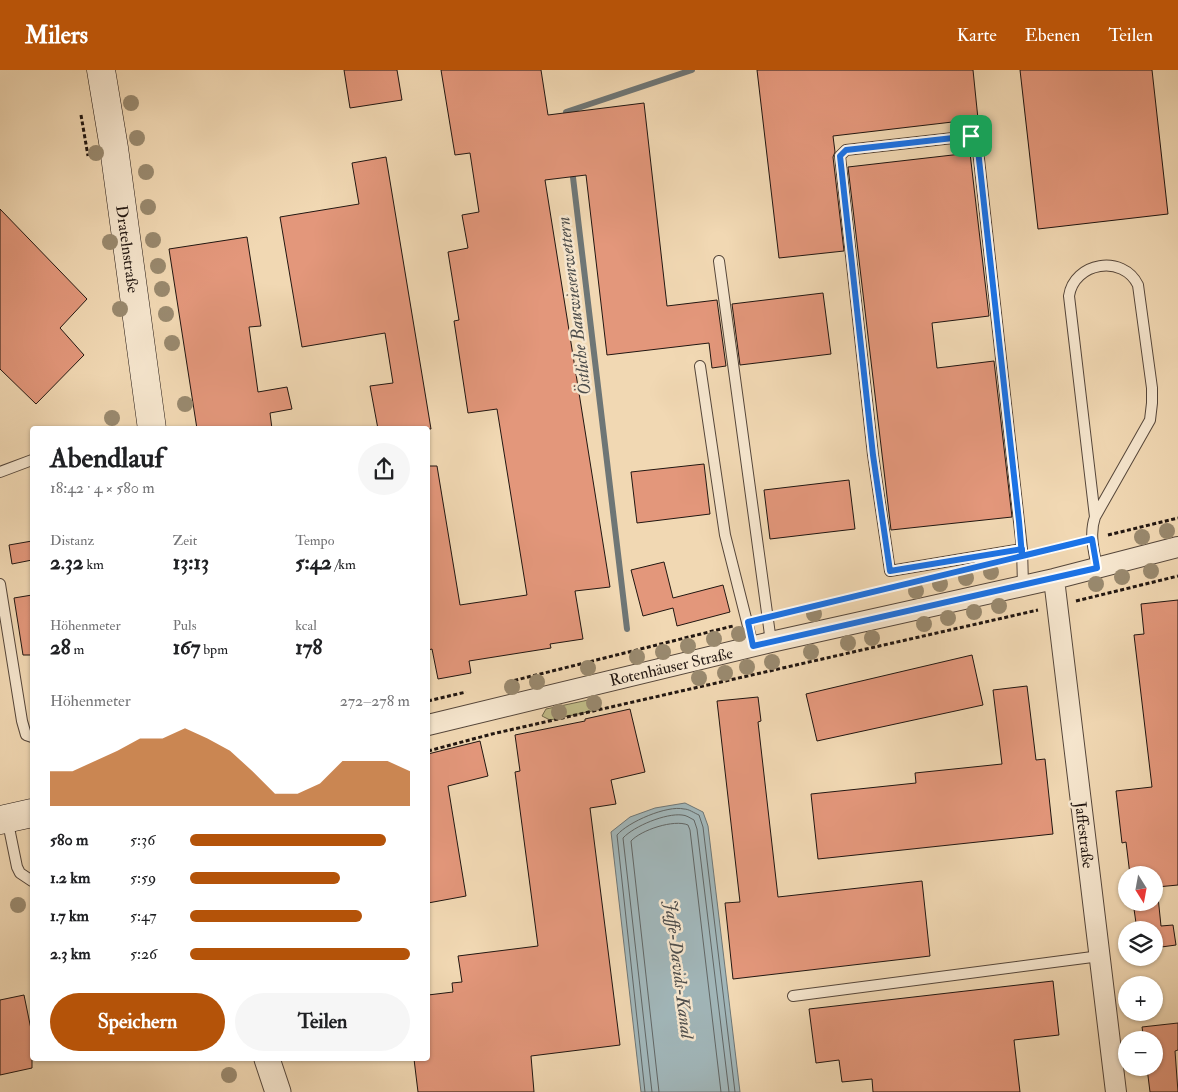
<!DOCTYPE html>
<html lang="de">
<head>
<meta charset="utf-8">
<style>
  body { margin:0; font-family:"IM FELL Double Pica",serif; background:#f6f6f6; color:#202124; height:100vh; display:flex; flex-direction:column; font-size:19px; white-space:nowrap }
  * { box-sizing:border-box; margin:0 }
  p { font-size:16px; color:#757577 }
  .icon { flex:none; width:28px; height:28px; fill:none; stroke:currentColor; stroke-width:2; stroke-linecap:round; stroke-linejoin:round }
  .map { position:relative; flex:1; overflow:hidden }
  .drawer { position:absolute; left:30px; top:356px; width:400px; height:635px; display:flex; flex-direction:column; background:#fff; border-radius:5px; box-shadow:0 1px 4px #0004 }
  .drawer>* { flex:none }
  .needle { width:32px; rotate:169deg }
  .controls { position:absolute; left:1118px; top:796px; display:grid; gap:10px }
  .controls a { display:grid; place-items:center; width:45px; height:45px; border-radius:50%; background:#fff; box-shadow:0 1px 4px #0004; font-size:25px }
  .pin { position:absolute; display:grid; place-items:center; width:42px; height:42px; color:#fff; margin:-21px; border-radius:10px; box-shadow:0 2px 8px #0006 }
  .round { display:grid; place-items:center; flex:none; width:52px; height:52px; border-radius:26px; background:#f6f6f6 }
  .summary { display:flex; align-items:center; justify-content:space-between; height:85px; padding:0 20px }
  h1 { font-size:28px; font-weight:700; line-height:38px }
  .stats { display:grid; grid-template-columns:repeat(3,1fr); gap:8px; height:85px; padding:5px 20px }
  .stats div { display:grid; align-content:center }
  .stats b { font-size:21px; font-weight:700 }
  .stats small { font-size:14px; font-weight:400 }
  .stats p { font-size:14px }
  .chart { height:140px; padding:10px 20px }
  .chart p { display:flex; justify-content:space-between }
  .chart svg { width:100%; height:90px; margin-top:5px; fill:#b45309; opacity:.7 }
  .action { display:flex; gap:10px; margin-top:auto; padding:10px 20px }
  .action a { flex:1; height:58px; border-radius:30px; background:#b45309; color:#fff; font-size:20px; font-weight:700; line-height:58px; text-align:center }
  .action a+a { background:#f6f6f6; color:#202124 }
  ul { padding:0 20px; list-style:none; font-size:16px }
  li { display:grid; grid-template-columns:80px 60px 1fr; align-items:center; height:38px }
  li i { height:12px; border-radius:6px; background:#b45309 }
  header { display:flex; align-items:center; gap:30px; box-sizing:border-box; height:70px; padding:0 25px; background:#b45309; color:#fff }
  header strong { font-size:24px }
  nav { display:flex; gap:28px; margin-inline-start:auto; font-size:18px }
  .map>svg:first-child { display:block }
  .green { fill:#c1bc88; stroke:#71694c }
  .water { fill:#a1b6b9; stroke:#6e7676 }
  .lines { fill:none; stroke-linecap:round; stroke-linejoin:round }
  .shore { stroke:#616665; stroke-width:1 }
  .stream { stroke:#6e7676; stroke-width:6 }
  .building { fill:#e3977b; stroke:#211611 }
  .service-casing { stroke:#55463a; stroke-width:12 }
  .minor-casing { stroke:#55463a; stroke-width:22 }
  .tertiary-casing { stroke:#55463a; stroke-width:27 }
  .secondary-casing { stroke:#211611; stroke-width:29 }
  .path { stroke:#211611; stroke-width:3; stroke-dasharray:4 2.5; stroke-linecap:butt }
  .service { stroke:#f6e6ce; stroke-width:10 }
  .minor { stroke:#f6e6ce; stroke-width:20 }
  .tertiary { stroke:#f6e6ce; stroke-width:25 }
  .secondary { stroke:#f6e6ce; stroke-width:28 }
  .tree { fill:#99896e }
  .route-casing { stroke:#fff; stroke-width:10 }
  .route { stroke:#1a73e8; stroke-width:6 }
  .labels { text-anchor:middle; stroke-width:5; stroke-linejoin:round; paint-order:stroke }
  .street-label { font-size:16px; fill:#211611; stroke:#f6e6ce }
  .water-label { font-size:18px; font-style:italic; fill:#4e4e4c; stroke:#f6e6ce }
</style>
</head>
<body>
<header>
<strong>Milers</strong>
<nav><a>Karte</a><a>Ebenen</a><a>Teilen</a></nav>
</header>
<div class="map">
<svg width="1178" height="1022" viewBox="0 0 1178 1022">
  <rect width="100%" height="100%" fill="#f1d8b3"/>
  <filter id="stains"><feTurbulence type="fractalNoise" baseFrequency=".004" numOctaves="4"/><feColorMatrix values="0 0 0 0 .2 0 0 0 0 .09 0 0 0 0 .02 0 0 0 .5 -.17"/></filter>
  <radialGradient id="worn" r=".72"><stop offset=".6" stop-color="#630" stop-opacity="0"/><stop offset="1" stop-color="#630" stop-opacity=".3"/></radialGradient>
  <!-- green -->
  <path class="green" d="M593 629 600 633 601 639 550 650 542 646 546 639Z"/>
  <!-- water -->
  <path class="water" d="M685 733 703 742 708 756 740 1022H641L611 762 630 747 655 738Z"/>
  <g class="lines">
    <!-- shore -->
    <path class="shore" d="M645 1022 617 765C628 752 667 735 684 739 689 739 694 743 699 745L703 757 735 1022
      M652 1022 623 768C634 756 666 743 682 745 686 745 690 748 694 750L697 759 729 1022
      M659 1022 631 771C641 760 674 749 688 755L690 760 721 1022"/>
    <!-- stream -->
    <path class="stream" d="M567 51 566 42 692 0
      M572 99 627 559"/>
  </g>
  <!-- building -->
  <path class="building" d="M344 0H397L402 30 350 38Z
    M441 0H541L548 45 644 33 667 236 717 230 726 296 712 298 709 273 607 285 586 105 545 110 610 517 575 521 583 569 550 574 551 578 469 591 471 603 438 609 432 579 428 580V396H437L460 535 527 525 497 339 468 343 454 251 459 250 448 182 468 178 462 145 479 142 470 83 455 85Z
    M757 0H973L978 49 833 66 835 82 833 87 844 181 779 188Z
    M1020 0H1152L1168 144 1038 159Z
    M970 83 989 246 932 253 937 298 994 291 1012 447 891 460 848 97Z
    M386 87 431 359H378L370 316 393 313 385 263 302 277 280 147 359 134 352 93Z
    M0 139 87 229 60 258 84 285 36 334 0 299Z
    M247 167 261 256 249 257 258 322 287 317 292 339 270 343 272 359H197L169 179Z
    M823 223 831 284 740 295 732 234Z
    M704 394 710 444 637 453 631 402Z
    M849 410 855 459 770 469 764 420Z
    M32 471V490L12 494 9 475Z
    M664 492 673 528 723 515 730 542 677 556 673 538 643 546 631 500Z
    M32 525V585H23L14 528Z
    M1178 530V815L1157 817 1161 856 1173 855 1176 875 1154 878V860H1137L1133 832H1154V805H1130L1126 772 1122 773 1116 721 1152 717 1134 565 1144 564 1141 534Z
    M972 585 983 635 817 671 806 624Z
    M1027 616 1036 690 1045 689 1053 764 818 789 811 724 916 713 915 703 1002 694 993 620Z
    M758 627 761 651 758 652 778 827 922 811 930 886 733 909 725 833 740 832 717 631Z
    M630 639 645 702 611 710 616 734 590 738 620 975 531 986 534 1022H418L414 989H428V925L453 922 452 913 462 912 458 886 538 876 515 702 520 701 515 665 585 651V649Z
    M480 671 488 706 448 716 466 826 428 833V684Z
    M1053 911 1059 965 1014 970 1020 1022H873L872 1009 842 1012 839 990 816 993 809 939Z
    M24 925 32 964V998L0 1005V930Z
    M1178 953V980L1175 981 1178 1022H1150L1147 998H1154V970H1144L1142 957Z"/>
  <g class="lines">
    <!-- service casing -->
    <g class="service-casing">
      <path id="service" d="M719 191 771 572
        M700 296 725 465 753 576
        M0 402 32 390
        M1095 447 1069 226C1074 192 1123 184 1138 215L1152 318V333L1150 350 1095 447C1089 464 1094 481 1097 498
        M1022 479 890 501 873 385 840 86 846 80 971 66 977 71 1022 479 1023 515
        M0 514 22 651 26 665 32 667
        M7 748 17 797 20 803 32 811
        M793 926 1100 886"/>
    </g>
    <!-- minor casing -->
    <g class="minor-casing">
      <path id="minor" d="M1054 509 1116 1022
        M428 655 771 572 1054 509 1178 477"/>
    </g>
    <!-- tertiary casing -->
    <g class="tertiary-casing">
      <path id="tertiary" d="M267 989 278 1022"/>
    </g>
    <!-- secondary casing -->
    <g class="secondary-casing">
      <path id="secondary" d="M101 0 114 78 152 359
        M0 750 32 743"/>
    </g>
    <!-- path -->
    <path class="path" d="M81 45 88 86
      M1108 465 1178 448
      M1038 482 1078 472
      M1076 531 1178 506
      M782 544 891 517
      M508 612 733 556
      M428 631 466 622
      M428 681 492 664 1038 540"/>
    <!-- service -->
    <use href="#service" class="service"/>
    <!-- minor -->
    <use href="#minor" class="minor"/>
    <!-- tertiary -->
    <use href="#tertiary" class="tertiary"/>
    <!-- secondary -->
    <use href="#secondary" class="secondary"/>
  </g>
  <!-- trees -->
  <g class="tree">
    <circle cx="131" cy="33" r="8"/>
    <circle cx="137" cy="68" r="8"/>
    <circle cx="96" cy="83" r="8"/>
    <circle cx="146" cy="102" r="8"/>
    <circle cx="148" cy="137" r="8"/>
    <circle cx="153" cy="170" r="8"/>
    <circle cx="110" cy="172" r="8"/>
    <circle cx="158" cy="196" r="8"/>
    <circle cx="162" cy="219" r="8"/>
    <circle cx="120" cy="239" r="8"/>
    <circle cx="166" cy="244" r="8"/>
    <circle cx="172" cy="273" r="8"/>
    <circle cx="185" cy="334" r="8"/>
    <circle cx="112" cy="348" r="8"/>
    <circle cx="1167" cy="461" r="8"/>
    <circle cx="1142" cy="467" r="8"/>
    <circle cx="1151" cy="501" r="8"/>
    <circle cx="991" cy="502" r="8"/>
    <circle cx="1122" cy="507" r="8"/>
    <circle cx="966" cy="508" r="8"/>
    <circle cx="940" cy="514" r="8"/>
    <circle cx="1096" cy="514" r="8"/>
    <circle cx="916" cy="521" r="8"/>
    <circle cx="999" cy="536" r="8"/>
    <circle cx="974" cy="542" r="8"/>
    <circle cx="814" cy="544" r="8"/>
    <circle cx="948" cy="548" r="8"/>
    <circle cx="924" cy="554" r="8"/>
    <circle cx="739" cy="564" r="8"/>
    <circle cx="872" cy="568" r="8"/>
    <circle cx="714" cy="569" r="8"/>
    <circle cx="848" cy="573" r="8"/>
    <circle cx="688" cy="576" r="8"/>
    <circle cx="663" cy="582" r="8"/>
    <circle cx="811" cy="582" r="8"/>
    <circle cx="637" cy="587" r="8"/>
    <circle cx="772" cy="592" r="8"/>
    <circle cx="747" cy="597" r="8"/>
    <circle cx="588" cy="598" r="8"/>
    <circle cx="725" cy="603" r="8"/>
    <circle cx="699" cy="608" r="8"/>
    <circle cx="537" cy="612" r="8"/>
    <circle cx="512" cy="617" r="8"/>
    <circle cx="594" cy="633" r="8"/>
    <circle cx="559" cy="642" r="8"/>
    <circle cx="18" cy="835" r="8"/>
    <circle cx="229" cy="1005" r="8"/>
  </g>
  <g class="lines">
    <!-- route casing -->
    <g class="route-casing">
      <path id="route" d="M971 66 977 71 1019 451 1022 486 748 552 753 576 1097 498 1092 469 1022 486V479L890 501 873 385 840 86 846 80 971 66"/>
    </g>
    <!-- route -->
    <use href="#route" class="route"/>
  </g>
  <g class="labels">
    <!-- street labels -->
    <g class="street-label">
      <text transform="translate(128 179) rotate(82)" y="6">Dratelnstraße</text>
      <text transform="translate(671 596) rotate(-13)" y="6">Rotenhäuser Straße</text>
      <text transform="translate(1085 765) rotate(83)" y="6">Jaffestraße</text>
    </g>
    <!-- water labels -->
    <g class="water-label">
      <text transform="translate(574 236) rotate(-97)" y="6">Östliche Bauwiesenwettern</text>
      <text transform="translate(679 899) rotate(83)" y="6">Jaffe-Davids-Kanal</text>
    </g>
  </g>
  <rect width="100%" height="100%" filter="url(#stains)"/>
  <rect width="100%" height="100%" fill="url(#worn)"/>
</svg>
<div class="controls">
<a><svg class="needle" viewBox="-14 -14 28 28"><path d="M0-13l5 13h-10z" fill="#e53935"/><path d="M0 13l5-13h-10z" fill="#757577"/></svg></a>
<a><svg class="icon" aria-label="layers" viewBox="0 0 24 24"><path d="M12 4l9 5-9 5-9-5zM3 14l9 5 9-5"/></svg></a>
<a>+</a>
<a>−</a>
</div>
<div class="pin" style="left:971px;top:66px;background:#1e9e55"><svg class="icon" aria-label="arrive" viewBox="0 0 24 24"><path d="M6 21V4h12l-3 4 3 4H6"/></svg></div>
<section class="drawer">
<div class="summary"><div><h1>Abendlauf</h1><p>18:42 · 4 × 580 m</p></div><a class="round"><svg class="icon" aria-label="share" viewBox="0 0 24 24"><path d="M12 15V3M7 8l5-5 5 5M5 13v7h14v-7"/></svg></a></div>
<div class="stats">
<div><p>Distanz</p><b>2.32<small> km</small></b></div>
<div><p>Zeit</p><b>13:13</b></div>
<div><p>Tempo</p><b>5:42<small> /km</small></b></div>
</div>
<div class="stats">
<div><p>Höhenmeter</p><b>28<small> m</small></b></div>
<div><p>Puls</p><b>167<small> bpm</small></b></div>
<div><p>kcal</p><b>178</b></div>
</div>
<div class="chart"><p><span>Höhenmeter</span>272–278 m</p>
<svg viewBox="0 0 160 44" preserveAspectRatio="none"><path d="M0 44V27L10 27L20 22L30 17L40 11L50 11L60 6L70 11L80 17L90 27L100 38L110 38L120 33L130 22L140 22L150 22L160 27V44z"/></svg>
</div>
<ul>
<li><b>580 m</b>5:36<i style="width:89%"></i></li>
<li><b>1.2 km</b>5:59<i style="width:68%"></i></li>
<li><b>1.7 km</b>5:47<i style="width:78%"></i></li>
<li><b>2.3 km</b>5:26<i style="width:100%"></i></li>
</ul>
<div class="action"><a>Speichern</a><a>Teilen</a></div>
</section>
</div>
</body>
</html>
